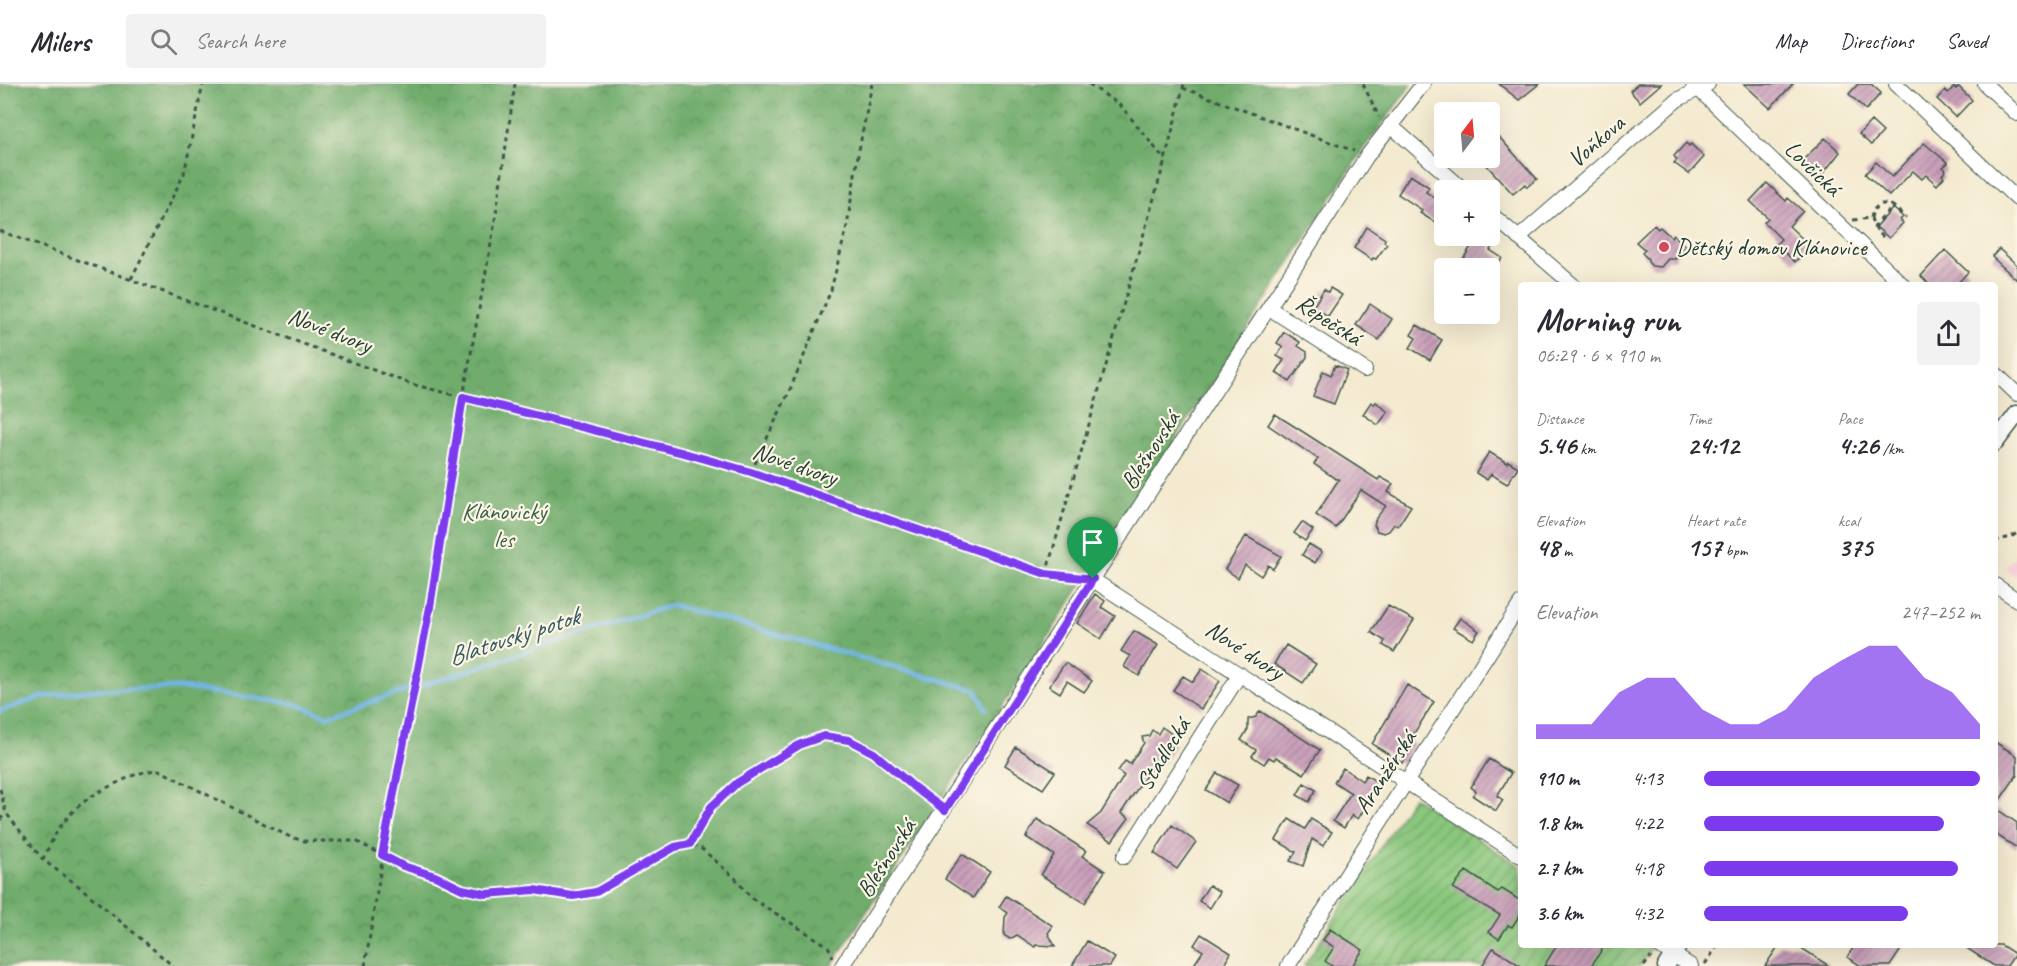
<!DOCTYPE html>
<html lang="en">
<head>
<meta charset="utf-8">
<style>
  body { margin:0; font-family:Caveat,sans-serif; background:#f2f2f3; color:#2b2b33; height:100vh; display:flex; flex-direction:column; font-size:22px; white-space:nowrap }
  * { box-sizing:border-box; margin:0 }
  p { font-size:20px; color:#7c7c81 }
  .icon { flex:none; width:33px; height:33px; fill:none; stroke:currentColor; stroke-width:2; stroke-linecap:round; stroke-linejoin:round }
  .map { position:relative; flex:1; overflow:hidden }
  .side { position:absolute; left:1518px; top:198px; width:480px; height:666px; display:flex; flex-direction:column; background:#fff; border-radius:6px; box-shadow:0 6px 24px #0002 }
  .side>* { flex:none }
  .needle { width:39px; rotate:16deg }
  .tools { position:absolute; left:1434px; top:18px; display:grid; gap:12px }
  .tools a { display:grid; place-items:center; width:66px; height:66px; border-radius:6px; background:#fff; box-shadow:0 6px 24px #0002; font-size:30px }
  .pin { position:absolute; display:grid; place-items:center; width:51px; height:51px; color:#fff; margin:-62px -26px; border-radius:50% 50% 50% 0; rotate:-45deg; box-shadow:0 0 6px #0007 }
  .pin .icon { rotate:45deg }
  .round { display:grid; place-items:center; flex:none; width:63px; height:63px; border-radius:6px; background:#f2f2f3 }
  .head { display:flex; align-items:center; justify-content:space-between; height:102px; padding:0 18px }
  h1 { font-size:33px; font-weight:600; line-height:45px }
  .stats { display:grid; grid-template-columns:repeat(3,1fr); gap:9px; height:102px; padding:6px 18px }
  .stats div { display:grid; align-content:center }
  .stats b { font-size:26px; font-weight:600 }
  .stats small { font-size:16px; font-weight:400 }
  .stats p { font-size:16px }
  .chart { height:168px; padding:12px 18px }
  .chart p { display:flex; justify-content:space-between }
  .chart svg { width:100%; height:108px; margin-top:6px; fill:#7c3aed; opacity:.7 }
  ul { padding:0 18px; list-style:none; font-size:20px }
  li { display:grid; grid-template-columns:96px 72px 1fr; align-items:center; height:45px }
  li i { height:15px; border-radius:8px; background:#7c3aed }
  header { display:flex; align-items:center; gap:36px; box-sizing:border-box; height:84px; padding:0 30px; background:#fff; border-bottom:2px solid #e1e1e2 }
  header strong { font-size:28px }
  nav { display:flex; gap:33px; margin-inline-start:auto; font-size:21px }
  .search { width:420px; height:54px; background:#f2f2f3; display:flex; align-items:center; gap:15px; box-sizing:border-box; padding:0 21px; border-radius:6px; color:#7c7c81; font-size:22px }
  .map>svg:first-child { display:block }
  .built { fill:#f6cfd9 }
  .forest { fill:url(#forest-crowns); stroke:#477450; stroke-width:1.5 }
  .garden { fill:url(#garden-furrows); stroke:#548258; stroke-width:1.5 }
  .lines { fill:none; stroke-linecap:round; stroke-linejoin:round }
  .stream { stroke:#72b5e8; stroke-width:4.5 }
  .building { fill:url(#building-hatch) }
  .minor-casing { stroke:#3f574b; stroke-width:16 }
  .tertiary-casing { stroke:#3f574b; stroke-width:19 }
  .path { stroke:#3f574b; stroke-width:3; stroke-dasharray:4.5 4.5; stroke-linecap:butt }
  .minor { stroke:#fff; stroke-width:14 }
  .tertiary { stroke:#fff; stroke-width:16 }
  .route-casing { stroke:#fff; stroke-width:12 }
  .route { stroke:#7c3aed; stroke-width:8 }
  .poi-dot { fill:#d1495b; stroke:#fcf5e5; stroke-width:2 }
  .labels { text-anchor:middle; stroke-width:4.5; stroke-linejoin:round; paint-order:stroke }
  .street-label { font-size:24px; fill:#1f3d34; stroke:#fcf5e5 }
  .poi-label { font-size:24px; fill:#1f3d34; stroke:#fcf5e5; text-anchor:start }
  .park-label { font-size:24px; fill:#3a6046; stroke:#fcf5e5 }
  .water-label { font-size:26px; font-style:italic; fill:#345b61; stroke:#fcf5e5 }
</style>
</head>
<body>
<header>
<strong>Milers</strong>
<div class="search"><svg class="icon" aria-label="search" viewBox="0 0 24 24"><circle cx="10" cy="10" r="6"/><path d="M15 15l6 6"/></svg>Search here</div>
<nav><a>Map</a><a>Directions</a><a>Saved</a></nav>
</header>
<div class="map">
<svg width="2017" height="882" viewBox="0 0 2017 882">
  <defs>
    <pattern id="forest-crowns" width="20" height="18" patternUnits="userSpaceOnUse" patternTransform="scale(1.5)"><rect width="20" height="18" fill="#6fac6c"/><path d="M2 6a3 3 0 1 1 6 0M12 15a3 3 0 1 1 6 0" fill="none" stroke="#5b8d5a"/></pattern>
    <pattern id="garden-furrows" width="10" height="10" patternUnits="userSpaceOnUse" patternTransform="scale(1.5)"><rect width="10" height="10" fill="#8ac77d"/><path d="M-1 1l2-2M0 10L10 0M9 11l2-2" fill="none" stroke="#70a367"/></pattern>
    <pattern id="building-hatch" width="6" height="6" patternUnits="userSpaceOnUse" patternTransform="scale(1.5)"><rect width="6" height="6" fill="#c99eba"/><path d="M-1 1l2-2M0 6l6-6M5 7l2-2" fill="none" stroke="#a38298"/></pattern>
  </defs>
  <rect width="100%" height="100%" fill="#fcf5e5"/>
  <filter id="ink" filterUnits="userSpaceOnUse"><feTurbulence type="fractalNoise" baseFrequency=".0167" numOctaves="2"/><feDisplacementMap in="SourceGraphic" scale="12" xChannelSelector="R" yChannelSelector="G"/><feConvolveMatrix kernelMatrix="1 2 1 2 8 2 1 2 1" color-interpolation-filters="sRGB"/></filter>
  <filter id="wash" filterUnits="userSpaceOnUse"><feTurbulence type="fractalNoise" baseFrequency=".008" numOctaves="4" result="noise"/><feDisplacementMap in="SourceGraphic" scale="24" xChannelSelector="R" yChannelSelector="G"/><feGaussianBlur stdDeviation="1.35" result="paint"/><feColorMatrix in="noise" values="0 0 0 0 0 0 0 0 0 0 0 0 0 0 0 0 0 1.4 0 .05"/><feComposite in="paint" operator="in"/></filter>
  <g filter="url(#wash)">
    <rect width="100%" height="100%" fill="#f4ead0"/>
    <!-- built -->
    <path class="built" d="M2017 469V493L2006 485Z"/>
    <!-- forest -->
    <path class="forest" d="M0 0H1412L1363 65 1064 528 831 882H0Z"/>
    <!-- garden -->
    <path class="garden" d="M1413 713 1521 783V861H1643L1650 866 1640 882H1304Z"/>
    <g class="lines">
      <!-- stream -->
      <path class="stream" d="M0 627 42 613 92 606 182 604 296 620 327 632 672 521 976 606 986 625"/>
    </g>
    <g id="blocks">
      <!-- building -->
      <path class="building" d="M1499 0H1539L1519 16Z
        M1638 0H1661L1640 18 1630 7Z
        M1744 0H1793L1770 24Z
        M1858 0H1871L1881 9 1866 26 1849 10Z
        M1954 3 1956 5 1959 3 1972 16 1956 33 1937 15 1945 6 1948 9Z
        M1871 37 1883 48 1871 61 1859 50Z
        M1499 53 1537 95 1527 103 1525 100 1513 110 1480 74H1490V61Z
        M1825 54 1840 68 1818 96 1800 79Z
        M1686 59 1689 62 1691 60 1704 73 1689 90 1674 79 1677 76 1674 72Z
        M1924 59 1948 79 1943 83 1946 86 1942 91 1944 93 1937 101 1926 91 1922 95 1913 87 1889 112 1865 90 1876 78 1892 93Z
        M1410 91 1429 103 1426 108 1444 120V144L1420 129 1422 126 1398 110Z
        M1767 99 1786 117 1788 114 1803 127 1789 142 1810 162 1795 178 1776 160 1781 155 1764 138 1768 134 1750 117Z
        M1893 124 1903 133 1900 136 1903 139 1889 154 1876 143Z
        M1654 141 1658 145 1660 143 1671 153 1673 150 1685 162 1676 171V175H1668L1661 183 1652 182 1648 178V175L1642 169 1645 166 1636 158Z
        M1367 143 1385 155 1384 158 1387 160 1376 175 1373 174 1372 176 1354 164Z
        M1478 152 1493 161 1490 166 1502 174 1495 184H1470L1461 178Z
        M1999 165 2017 181V196L1992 173Z
        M1945 166 1968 188 1956 201H1930L1921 192Z
        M1330 204 1342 211 1328 232 1313 223 1324 205 1328 208Z
        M1370 220 1392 235 1379 256 1356 241Z
        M1417 241 1442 256 1430 276 1410 264 1416 254 1411 251Z
        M1284 248 1300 258 1298 262 1307 268V273L1290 298 1276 289 1284 276 1277 272 1283 263 1277 259Z
        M1335 281 1347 286 1334 320 1313 312 1323 287 1331 291Z
        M1371 318 1374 320 1376 318 1388 328 1378 341 1363 330Z
        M1275 330 1378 396 1380 393 1393 400 1388 408 1411 422 1398 442 1394 440 1389 447 1384 449 1377 447 1374 441 1376 434 1386 422 1361 406 1336 444 1316 431 1339 395H1336L1314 380 1318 375 1268 341Z
        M1489 368 1507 379 1508 377 1518 383 1507 400 1491 390 1487 396 1476 389Z
        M1302 438 1313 446 1305 457 1294 449Z
        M1246 452 1281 472 1273 485 1268 481 1261 492 1245 481 1238 494 1225 485Z
        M1309 460 1322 468 1315 479 1302 471Z
        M1095 510 1105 517 1101 523 1115 532 1101 555 1077 539Z
        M1388 522 1414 536 1394 568 1383 561 1385 557 1371 548Z
        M1460 534 1479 547 1473 556 1453 544Z
        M1134 547 1158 561 1139 592 1124 583 1130 572 1121 567Z
        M1286 561 1316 580 1303 599 1274 580Z
        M1065 579 1092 597 1084 608 1067 597 1060 609 1049 602Z
        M1202 585 1220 597 1201 625 1173 606 1183 592 1193 598Z
        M1407 601 1434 618 1409 657 1414 661 1402 679 1372 660Z
        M1260 627 1320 666 1304 690 1276 673 1274 676 1269 673 1264 680 1252 672 1256 666 1241 656 1248 645V635L1256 633Z
        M1162 643 1176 653 1172 659 1174 661 1163 679 1157 675 1121 729 1129 734 1112 757 1087 741 1101 729 1124 692 1118 687 1125 677 1130 680 1144 659 1142 653 1149 652 1152 646 1158 650Z
        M1995 658 2017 672V691L1995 723Z
        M1016 663 1055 688 1043 705 1005 681Z
        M1489 675 1511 689 1497 712 1503 716 1496 727 1473 712 1476 707 1471 703Z
        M1343 684 1362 697 1366 691 1377 698 1367 715 1369 717 1358 735 1352 731 1344 744 1333 737 1351 709 1334 698Z
        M1217 689 1238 701 1227 719 1206 706Z
        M1304 699 1316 706 1309 718 1297 711Z
        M1995 724 2017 739V764L1995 750Z
        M1037 735 1086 767 1082 772 1105 787 1085 819 1041 791 1054 771 1026 753Z
        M1289 735 1305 745 1311 735 1332 748 1323 762 1312 755 1303 782 1290 777 1296 768 1276 756Z
        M1172 741 1196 758 1177 785 1154 769Z
        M962 770 990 788 973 814 945 795Z
        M1466 787 1498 808 1502 805 1521 817V829L1512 843 1508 841 1499 855 1489 848 1500 831 1453 804Z
        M1209 801 1220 808 1210 824 1199 817Z
        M1006 812 1053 842 1048 849 1055 862 1036 861 1035 863 1017 851 1010 855 1004 851 1005 833 1008 829 999 823Z
        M1330 845 1363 866 1352 882H1332L1325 877 1334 863 1323 856Z
        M1201 850 1231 869 1223 882H1193L1203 867 1194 861Z
        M1087 857 1115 874 1110 882H1072Z
        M1557 861H1605L1591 882H1544Z
        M1779 861H1797L1829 882H1765Z
        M1855 861H1904L1890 882H1861L1847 873Z
        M1962 861H2001L2015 870 2007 882H1994Z
        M1493 864 1521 882H1482Z"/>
    </g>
  </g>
  <g filter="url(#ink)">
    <use href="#blocks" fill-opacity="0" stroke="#3f574b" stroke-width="1.5"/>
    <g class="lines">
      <!-- minor casing -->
      <g class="minor-casing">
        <path id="minor" d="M1693 0 1903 201
          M1896 0 2017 115
          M1985 0 2017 30
          M1390 41 1464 106
          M1490 129 1573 201
          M1518 154 1677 16 1708 0
          M1269 224 1365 286
          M1995 289 2017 310
          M1093 496 1521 772
          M1995 501 2017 516
          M1124 773 1240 590
          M1658 861 1691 882
          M842 882 1367 72 1423 0
          M1288 882 1521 519"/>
      </g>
      <!-- tertiary casing -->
      <g class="tertiary-casing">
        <path id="tertiary" d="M1995 359 2017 330
          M1666 882 1679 861"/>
      </g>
      <!-- path -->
      <path class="path" d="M1089 0 1121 22 1165 76
        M1363 0 1379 33
        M1183 4 1354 67
        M1871 134 1874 143 1893 122 1906 134
        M1853 136 1871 134C1873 122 1882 116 1893 122
        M1874 143 1883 153
        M0 147 411 300 684 369 751 388 1046 490 1076 494
        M131 195 184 90 203 0
        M751 388 789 308 831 206 847 142 858 71 872 0
        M1995 457 2011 453 2017 449
        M1046 490 1165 76 1184 0
        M0 705 6 729 43 776 80 803 173 882
        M0 736 6 729
        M690 760 711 723 737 699 801 660 824 652 849 656 874 669 933 717
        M43 776C60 735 78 716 119 698 133 691 143 687 159 686L288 752 304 757H356L403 782 435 792 462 805 486 810 534 806 573 812 596 808 675 763 690 760 702 765 735 794 751 814 828 862 833 873
        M1705 880 1718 861
        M365 882 383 771 430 523 463 313 494 143 515 0
        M1644 882 1651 873"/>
      <!-- minor -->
      <use href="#minor" class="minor"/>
      <!-- tertiary -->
      <use href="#tertiary" class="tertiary"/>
    </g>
  </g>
  <g class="lines" filter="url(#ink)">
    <!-- route casing -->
    <g class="route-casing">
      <path id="route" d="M463 313 684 369 751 388 1046 490 1093 495 945 726 915 704 874 669 849 656 824 652 801 660 737 699 711 723 690 760 675 763 596 808 573 812 534 806 486 810 462 805 435 792 403 782 382 771 430 523Z"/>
    </g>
    <!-- route -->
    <use href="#route" class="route"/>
  </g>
  <!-- markers -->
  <circle class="poi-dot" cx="1664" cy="163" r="6"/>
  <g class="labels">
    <!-- street labels -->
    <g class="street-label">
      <text transform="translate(1596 57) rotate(-41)" y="8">Voňkova</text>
      <text transform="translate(1813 84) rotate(44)" y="8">Lovčická</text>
      <text transform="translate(1329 236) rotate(33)" y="8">Řepečská</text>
      <text transform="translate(330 246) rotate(21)" y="8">Nové dvory</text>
      <text transform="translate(1150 366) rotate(-57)" y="8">Blešnovská</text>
      <text transform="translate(795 380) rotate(19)" y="8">Nové dvory</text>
      <text transform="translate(1245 566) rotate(33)" y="8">Nové dvory</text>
      <text transform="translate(1163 670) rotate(-58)" y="8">Stádlecká</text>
      <text transform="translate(1385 688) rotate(-57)" y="8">Aranžérská</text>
      <text transform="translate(886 774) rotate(-57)" y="8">Blešnovská</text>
    </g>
    <!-- poi labels -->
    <g class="poi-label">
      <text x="1676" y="171">Dětský domov Klánovice</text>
    </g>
    <!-- park labels -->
    <g class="park-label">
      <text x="504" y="435">Klánovický<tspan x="504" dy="28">les</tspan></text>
    </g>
    <!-- water labels -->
    <g class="water-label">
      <text transform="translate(513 552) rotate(-18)" y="9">Blatovský potok</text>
    </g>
  </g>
</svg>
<div class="tools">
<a><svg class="needle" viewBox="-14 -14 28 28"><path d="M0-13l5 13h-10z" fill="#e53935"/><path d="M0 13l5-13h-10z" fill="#7c7c81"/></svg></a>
<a>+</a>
<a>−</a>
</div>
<div class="pin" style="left:1093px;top:495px;background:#1e9e55"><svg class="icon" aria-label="arrive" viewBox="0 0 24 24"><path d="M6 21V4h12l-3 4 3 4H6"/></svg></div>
<section class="side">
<div class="head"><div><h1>Morning run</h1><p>06:29 · 6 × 910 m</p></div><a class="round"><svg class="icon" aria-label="share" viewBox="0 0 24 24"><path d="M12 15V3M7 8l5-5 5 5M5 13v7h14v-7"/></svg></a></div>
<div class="stats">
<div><p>Distance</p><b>5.46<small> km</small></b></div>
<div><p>Time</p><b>24:12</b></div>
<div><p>Pace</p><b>4:26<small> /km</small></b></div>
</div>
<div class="stats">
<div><p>Elevation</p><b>48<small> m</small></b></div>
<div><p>Heart rate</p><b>157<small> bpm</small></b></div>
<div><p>kcal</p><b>375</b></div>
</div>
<div class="chart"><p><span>Elevation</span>247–252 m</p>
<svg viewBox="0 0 160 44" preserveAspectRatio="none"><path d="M0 44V38L10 38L20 38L30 25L40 19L50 19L60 32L70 38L80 38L90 32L100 19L110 12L120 6L130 6L140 19L150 25L160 38V44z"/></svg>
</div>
<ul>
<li><b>910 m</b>4:13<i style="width:100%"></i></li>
<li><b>1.8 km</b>4:22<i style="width:87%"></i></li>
<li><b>2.7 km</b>4:18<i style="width:92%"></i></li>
<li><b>3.6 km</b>4:32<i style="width:74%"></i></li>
</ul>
</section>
</div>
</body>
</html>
